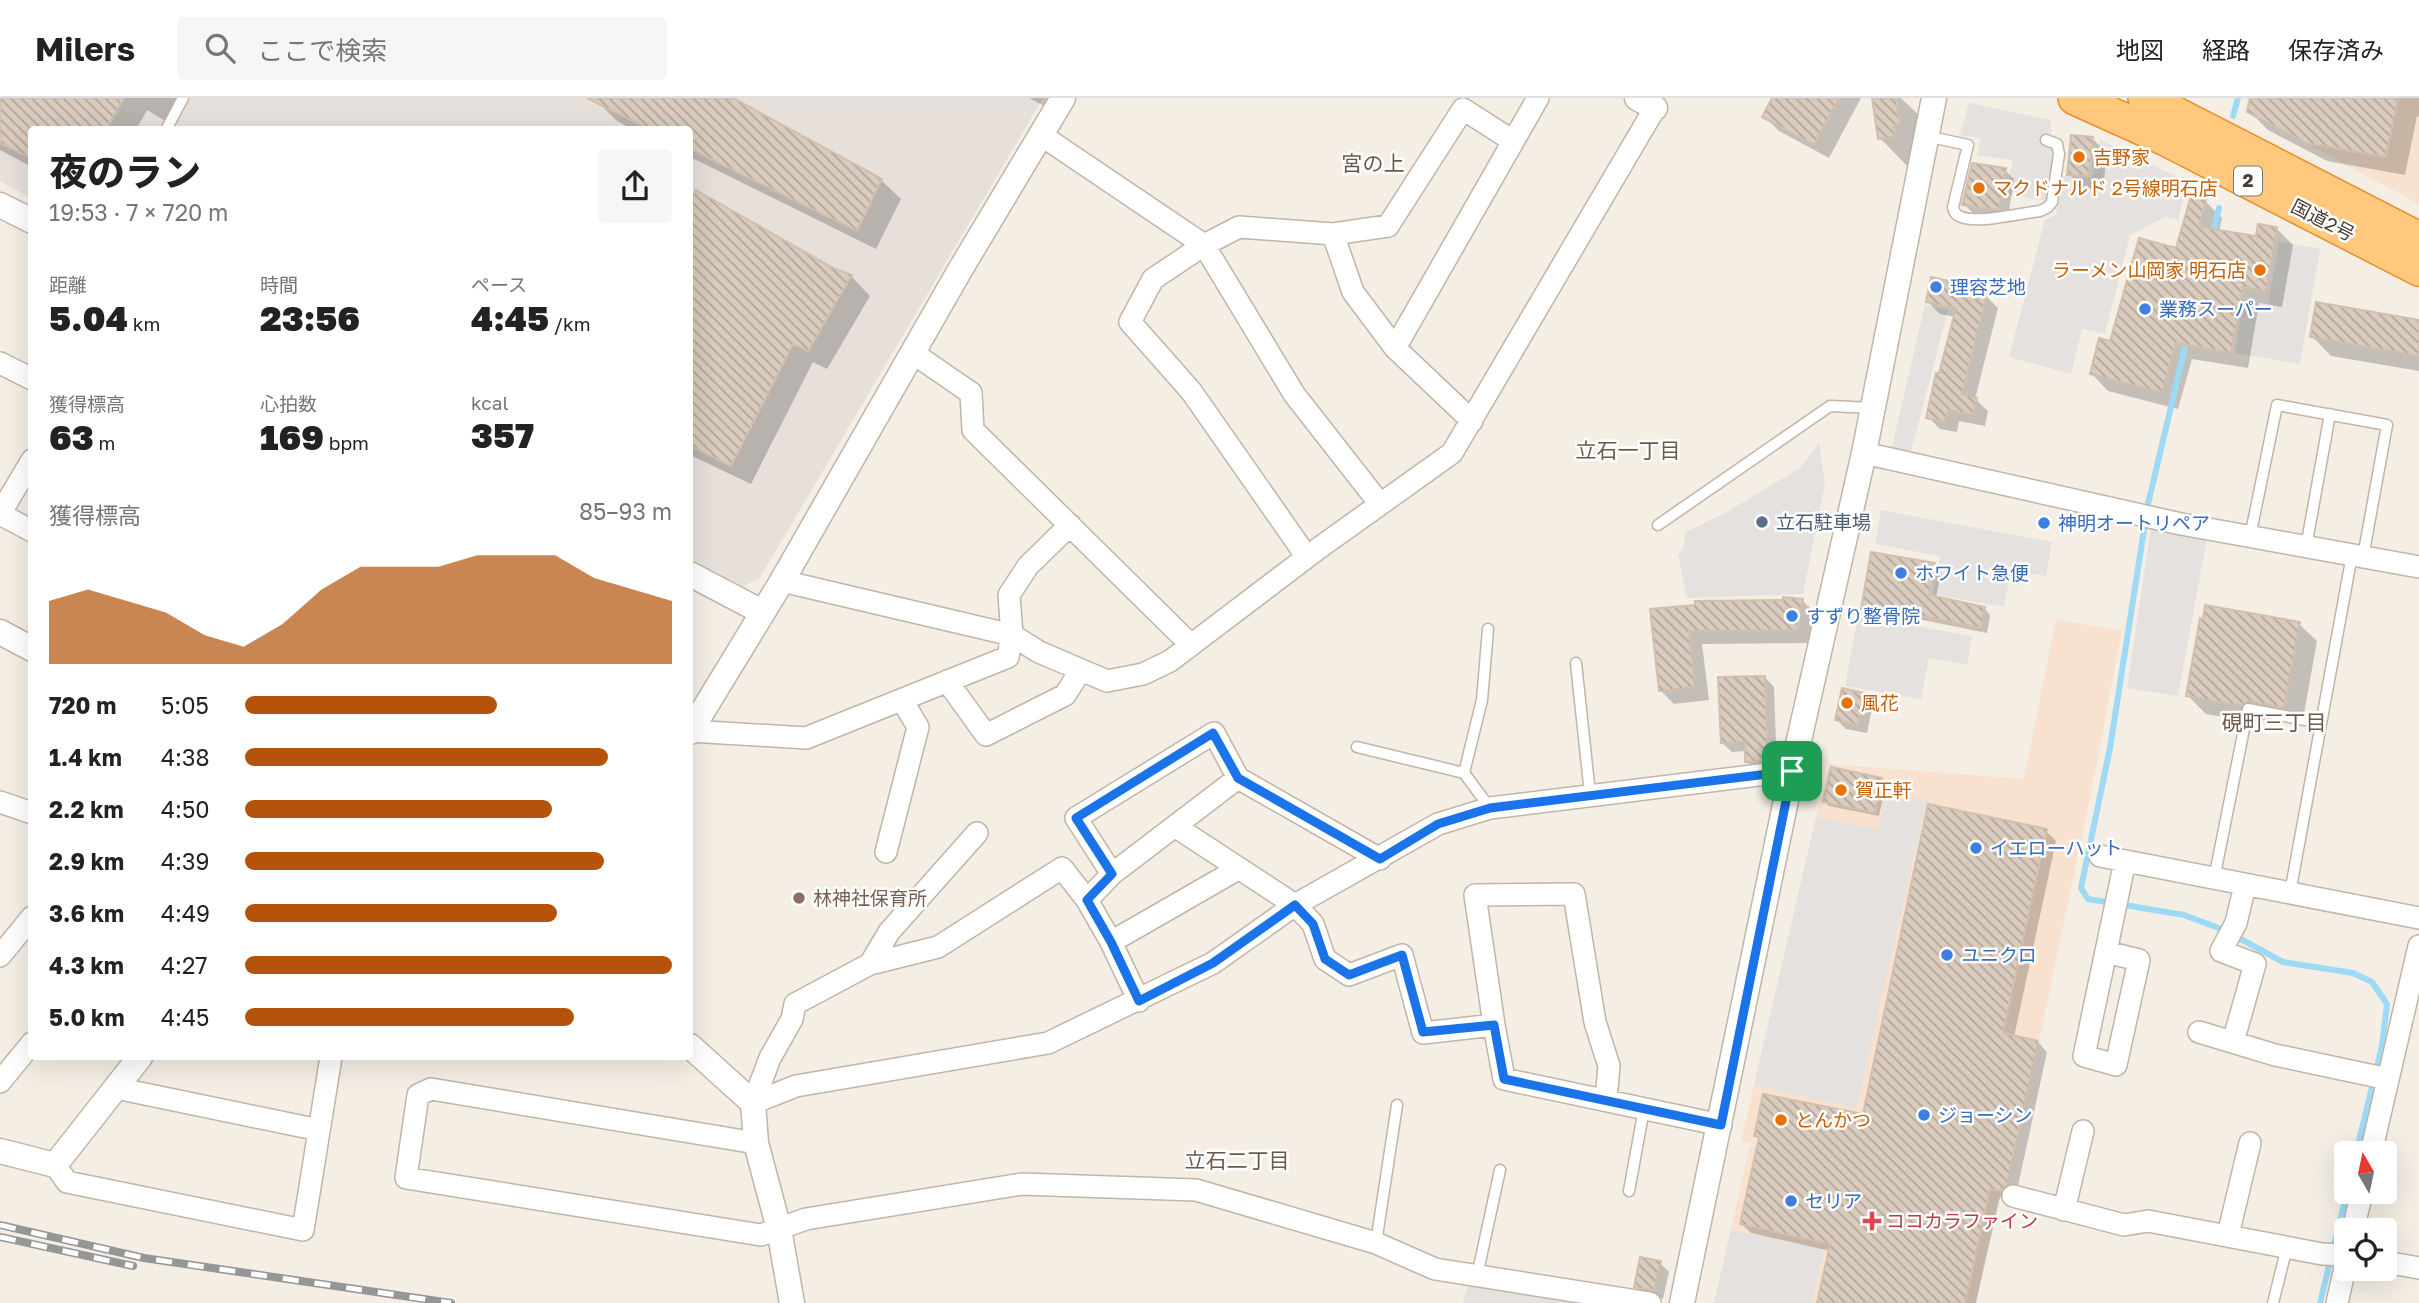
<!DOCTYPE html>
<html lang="ja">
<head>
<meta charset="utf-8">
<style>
  body { margin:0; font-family:"Golos Text","Noto Sans JP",sans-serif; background:#f6f6f6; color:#222; height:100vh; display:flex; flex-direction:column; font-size:26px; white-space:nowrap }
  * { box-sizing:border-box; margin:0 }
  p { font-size:23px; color:#767676 }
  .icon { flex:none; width:38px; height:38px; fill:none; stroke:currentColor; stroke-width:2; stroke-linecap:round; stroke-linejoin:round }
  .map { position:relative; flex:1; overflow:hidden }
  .panel { position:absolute; left:28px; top:28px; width:665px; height:934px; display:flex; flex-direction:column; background:#fff; border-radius:7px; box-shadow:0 7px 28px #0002 }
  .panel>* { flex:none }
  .needle { width:46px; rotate:351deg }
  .tools { position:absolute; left:2334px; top:1043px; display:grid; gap:14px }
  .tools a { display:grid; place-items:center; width:63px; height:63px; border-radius:7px; background:#fff; box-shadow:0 7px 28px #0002; font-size:35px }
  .pin { position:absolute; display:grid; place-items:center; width:60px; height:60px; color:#fff; margin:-30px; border-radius:14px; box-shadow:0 4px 10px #0006 }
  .round { display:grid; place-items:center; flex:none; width:74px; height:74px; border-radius:7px; background:#f6f6f6 }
  .headline { display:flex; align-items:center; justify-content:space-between; height:119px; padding:0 21px }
  h1 { font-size:38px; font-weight:800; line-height:52px }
  .stats { display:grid; grid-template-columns:repeat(3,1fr); gap:10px; height:119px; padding:7px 21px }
  .stats div { display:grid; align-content:center }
  .stats b { font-size:35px; font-weight:800 }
  .stats small { font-size:19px; font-weight:400 }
  .stats p { font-size:19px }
  .chart { height:196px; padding:14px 21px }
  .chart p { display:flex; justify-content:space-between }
  .chart svg { width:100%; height:126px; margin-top:7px; fill:#b45309; opacity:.7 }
  ul { padding:0 21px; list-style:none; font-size:23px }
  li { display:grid; grid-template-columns:112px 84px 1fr; align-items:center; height:52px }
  li i { height:18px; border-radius:9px; background:#b45309 }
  header { display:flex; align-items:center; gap:42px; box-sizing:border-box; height:98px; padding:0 35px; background:#fff; border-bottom:2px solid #e0e0e0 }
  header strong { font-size:33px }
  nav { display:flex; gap:38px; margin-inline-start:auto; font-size:24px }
  .search { width:490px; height:63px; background:#f6f6f6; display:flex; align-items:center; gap:18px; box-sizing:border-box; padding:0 24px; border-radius:7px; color:#767676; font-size:26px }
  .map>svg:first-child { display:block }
  .commercial { fill:#f8e2cf }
  .industrial { fill:#e6dfda }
  .parking { fill:#e4e1de }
  .shadow { fill:#0003 }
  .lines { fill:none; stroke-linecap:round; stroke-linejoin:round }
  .stream { stroke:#9ddaf5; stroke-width:6 }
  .building { fill:url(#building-back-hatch); stroke:#d2bfad; stroke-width:2 }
  .service-casing { stroke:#c0b5a7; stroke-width:13 }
  .minor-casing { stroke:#c0b5a7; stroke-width:24 }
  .tertiary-casing { stroke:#c0b5a7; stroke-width:27 }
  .trunk-casing { stroke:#e88f2b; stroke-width:36 }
  .service { stroke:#fff; stroke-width:10 }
  .minor { stroke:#fff; stroke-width:21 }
  .tertiary { stroke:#fff; stroke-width:24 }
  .trunk { stroke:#ffc87c; stroke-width:33 }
  .rail-casing { stroke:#969696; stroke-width:8 }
  .rail { stroke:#fff; stroke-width:5; stroke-dasharray:16; stroke-linecap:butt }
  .route-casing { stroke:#fff; stroke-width:14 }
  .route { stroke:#1a73e8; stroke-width:9 }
  .food-dot { fill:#e8710a; stroke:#fff; stroke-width:2.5 }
  .shop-dot { fill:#3f7fe0; stroke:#fff; stroke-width:2.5 }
  .service-dot { fill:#5c6f8a; stroke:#fff; stroke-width:2.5 }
  .education-dot { fill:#8d6e63; stroke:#fff; stroke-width:2.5 }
  .health-dot { fill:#e0444e; stroke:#fff; stroke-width:2.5 }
  .labels { text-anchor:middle; stroke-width:5; stroke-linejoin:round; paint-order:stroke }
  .shield { fill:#fff; stroke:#7e7871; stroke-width:2 }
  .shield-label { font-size:18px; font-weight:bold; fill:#473e34 }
  .food-label { font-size:19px; fill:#c56008; stroke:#fff; text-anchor:start }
  .street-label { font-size:19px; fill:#473e34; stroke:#fff }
  .shop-label { font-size:19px; fill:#366cbe; stroke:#fff; text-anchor:start }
  .service-label { font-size:19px; fill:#4e5e75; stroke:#fff; text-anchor:start }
  .education-label { font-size:19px; fill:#785e54; stroke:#fff; text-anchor:start }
  .health-label { font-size:19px; fill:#be3a42; stroke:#fff; text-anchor:start }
  .neighbourhood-label { font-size:21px; fill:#6b5a4b; stroke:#fff }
</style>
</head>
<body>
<header>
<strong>Milers</strong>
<div class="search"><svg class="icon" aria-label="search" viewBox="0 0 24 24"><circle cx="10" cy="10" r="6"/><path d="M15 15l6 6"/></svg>ここで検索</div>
<nav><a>地図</a><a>経路</a><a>保存済み</a></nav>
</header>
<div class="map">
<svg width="2419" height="1205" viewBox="0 0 2419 1205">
  <defs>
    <pattern id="building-back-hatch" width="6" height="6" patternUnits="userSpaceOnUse" patternTransform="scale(1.75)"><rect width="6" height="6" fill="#d9cbbd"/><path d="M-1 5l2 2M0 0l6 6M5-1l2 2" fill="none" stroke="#b2a69a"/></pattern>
  </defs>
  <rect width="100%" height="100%" fill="#f4eee5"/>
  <!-- commercial -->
  <path class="commercial" d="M2248 0H2419V106L2245 13Z
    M2056 521 2122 533 2087 715 2006 1101 1998 1100 1975 1205H1714L1750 1047 1980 1097 1741 1043 1829 666 2024 681Z"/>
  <!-- industrial -->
  <path class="industrial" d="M0 0H1043L759 481 743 488 690 460V32H32L31 100 0 83Z"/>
  <!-- parking -->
  <path class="parking" d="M1969 5 2051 22 2052 58 2046 103 2006 96 2013 62 1977 57 1981 40 1960 37Z
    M2100 42 2188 84 2178 122 2165 119 2130 137 2105 236 2082 231 2071 276 2009 259 2045 122 2056 117 2063 78 2092 80Z
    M2279 144 2320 151 2300 266 2235 255 2243 203 2268 207Z
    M1925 207 1948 212 1910 357 1891 353Z
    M1819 345 1825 386 1803 496 1687 500 1678 457 1683 451 1686 434 1727 414 1800 370Z
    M1881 412 2052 444 2046 478 2011 472 2004 509 1933 496 1940 458 1875 446Z
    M2151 430 2207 440 2178 598 2127 590Z
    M1858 518 1972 538 1967 567 1929 560 1921 601 1845 588Z
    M1886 694 1927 703 1856 1010 1754 987 1816 719 1877 732Z
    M1731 1132 1824 1150 1812 1205H1714Z
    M1469 1182 1593 1205H1463Z"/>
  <!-- shadow -->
  <path class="shadow" d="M0 0H181L167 24 147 12 136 32H32V69L0 52Z
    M599 0H729L881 82 901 101 876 151 690 59V32H634L617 23 598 4Z
    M1029 0H1061L1054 13Z
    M1774 0H1861L1829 60 1779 33 1764 18Z
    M1874 0H1901L1923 21 1924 66 1908 69 1880 40Z
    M2252 0H2419V19L2417 18 2405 77 2327 63 2268 32 2249 13Z
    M2092 40 2107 55 2103 91H2083L2069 76Z
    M2005 72 2014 81 2008 120 1973 115 1964 106Z
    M697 95 832 171 851 178 870 198 827 271 813 264 751 386 690 357V109Z
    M2205 103 2222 120 2219 134 2257 140 2276 130 2293 147 2282 209 2259 205 2248 270 2192 261 2178 311 2108 293 2092 276 2111 245 2178 152Z
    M1948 184 1953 189 1986 198 1998 210 1975 301 1988 313 1985 328 1959 323 1957 334 1940 331 1928 319 1955 219 1940 216 1928 204Z
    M2419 224V273L2331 258 2312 238Z
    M1934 467 1941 473 1936 500 1984 510 1990 517 1987 535 1913 520 1912 524 1870 517 1863 510Z
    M1802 502 1816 516 1811 545 1702 546 1709 602 1674 606 1660 592 1652 513Z
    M2299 526 2317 543 2302 627 2267 620 2259 625 2206 616 2188 598Z
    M1765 579 1774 589 1777 672 1756 673 1747 664V653L1732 654 1722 645Z
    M1864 597 1873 606 1867 635 1846 631 1837 622Z
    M1882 682 1886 686 1879 718 1829 708 1825 704Z
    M2046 733 2056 743 2014 939 2038 944 2047 954 2016 1097 2011 1102 2000 1099 1976 1205H1819L1831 1153 1751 1135 1742 1126 1760 1042 1756 1037 1864 1018Z
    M1660 1165 1669 1174 1663 1201 1645 1198 1636 1189Z"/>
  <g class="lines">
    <!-- stream -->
    <path class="stream" d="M2233 18 2238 0
      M2212 139 2219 110
      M2187 241 2148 406 2110 650 2081 790 2088 801 2184 817 2224 832 2283 864 2353 875 2372 884 2387 906 2382 948 2356 1055
      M2320 1205 2347 1094"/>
  </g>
  <!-- building -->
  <path class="building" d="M0 0H124L106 32H32V61L0 45Z
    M587 0H733L882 81 857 133 690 51V32H651Z
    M1772 0H1839L1814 47 1762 19Z
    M1872 0H1896L1900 26 1894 27 1896 38 1878 41Z
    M2250 0H2398L2386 59 2306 45 2247 14Z
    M2071 37 2093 39 2089 78 2067 77Z
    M1972 65 2006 70 1999 112 1962 107Z
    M696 92 833 170 852 177 808 253 793 246 731 368 690 348V105Z
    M2191 98 2206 102 2199 129 2256 138 2258 126 2277 129 2266 193 2243 189 2231 255 2176 245 2162 295 2090 276 2099 240 2110 243 2139 140 2176 150Z
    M1931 179 1949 183 1948 186 1987 196 1962 296 1977 300 1973 317 1948 312 1945 324 1926 320 1936 275H1939L1956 210 1926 204Z
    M2316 204 2419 222V258L2310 239Z
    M1871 454 1935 465 1929 497 1985 509 1981 530 1907 515V519L1861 511Z
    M1783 499 1803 501 1797 532 1689 533 1695 589 1659 593 1650 511 1695 507V503L1783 502Z
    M2205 507 2300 524 2284 610 2249 603 2241 608 2186 598 2200 520 2203 521Z
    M1765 578 1768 663 1745 664V644L1721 645 1718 579Z
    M1842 590 1865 595 1858 627 1835 622Z
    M1831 669 1882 680 1875 715 1823 704Z
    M1928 706 2047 731 2003 935 2038 943 2007 1087 2001 1093 1990 1091 1965 1205H1817L1830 1146 1740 1126 1759 1039 1754 1038 1763 996 1863 1016Z
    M1640 1159 1661 1163 1654 1193 1634 1189Z"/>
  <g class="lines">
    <!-- service casing -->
    <g class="service-casing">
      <path id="service" d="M166 32 183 0
        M1926 38 1968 47 1953 109C1954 113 1954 115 1959 118 1975 127 2021 115 2040 113L2048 109 2052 104 2059 56 2057 46 2046 42
        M1658 427 1830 308 1873 310
        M2250 439 2277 307 2387 327 2363 459
        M2306 449 2330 316
        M1576 565 1590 696
        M1357 649 1464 675 1490 710
        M1464 675 1482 602 1488 531
        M2214 781 2248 611 2321 625
        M2290 795 2352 457
        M1629 1093 1644 1011
        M1376 1145 1397 1007
        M1477 1178 1500 1072
        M2273 1205 2287 1149"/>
    </g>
    <!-- minor casing -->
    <g class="minor-casing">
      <path id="minor" d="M1041 37 1204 147 1294 296 1380 406
        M1333 136 1353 194 1395 250 1472 323
        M1395 250 1538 0
        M913 255 971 295 973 332 1191 547
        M0 265 32 281
        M1864 355 2181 426 2419 469
        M0 416 32 362
        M0 416 32 433
        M1307 459 1191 293 1130 224 1153 181 1204 147 1239 129 1333 136 1388 128 1463 11 1513 43
        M782 483 1012 537 1039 554 1107 583 1143 576 1170 563 1319 450 1452 355 1655 10
        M947 583 986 637 1065 597 1081 572
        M690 633 806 640 1008 559 1012 537 1009 497 1028 468 1070 427
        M0 704 32 715
        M1176 729 1295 807 1313 826 1325 861 1349 877 1402 857 1423 935 1494 927 1504 981 1721 1027
        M886 754 918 629 902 602
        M2100 758 2419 820
        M1112 776 1076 720 1214 635 1238 680
        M1111 844 1238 771
        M2106 854 2139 862 2116 967 2084 958 2125 763
        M0 858 32 819
        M870 866 938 849 1062 770 1087 802
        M1139 903 1111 844 1087 802 1112 776 1238 680 1380 761
        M1494 927 1475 797 1574 796 1595 924 1609 968 1606 1001
        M2199 934 2275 957 2388 981
        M2233 944 2255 866 2221 853 2236 825 2245 787
        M0 984 32 945
        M116 990 319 1032
        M753 1005 796 988 1048 945 1213 865 1295 807 1438 726 1490 710 1792 673
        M753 1005 770 960 792 921 795 906 870 866 889 834 977 735
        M756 1045 431 991 418 997 406 1080 761 1137 806 1121 1022 1086 1196 1092 1376 1145 1435 1171 1650 1205
        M2371 1055 2419 848
        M55 1067 67 1084 303 1132 331 959
        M2013 1098 2124 1127 2148 1123 2322 1156 2347 1157
        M2064 1112 2083 1033
        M2353 1132 2362 1094
        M2228 1137 2250 1045
        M2385 1164 2419 1170
        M2337 1205 2347 1161"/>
    </g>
    <!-- tertiary casing -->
    <g class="tertiary-casing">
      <path id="tertiary" d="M1637 0 1655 10
        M0 107 32 123
        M690 476 762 514
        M0 534 32 551
        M690 634 782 483 960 172 1063 0
        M690 948 753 1005 756 1045 779 1131 792 1205
        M0 1053 55 1067 140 959
        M1682 1205 1792 673 1864 355 1934 0"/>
    </g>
    <!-- trunk casing -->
    <g class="trunk-casing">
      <path id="trunk" d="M2075 0 2166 41 2419 171
        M2145 0 2419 141"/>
    </g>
    <!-- service -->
    <use href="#service" class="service"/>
    <!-- minor -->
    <use href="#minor" class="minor"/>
    <!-- tertiary -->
    <use href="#tertiary" class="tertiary"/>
    <!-- trunk -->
    <use href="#trunk" class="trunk"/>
    <!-- rail casing -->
    <g class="rail-casing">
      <path id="rail" d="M0 1127 144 1160 451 1205
        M0 1139 133 1168"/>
    </g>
    <!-- rail -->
    <use href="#rail" class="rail"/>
  </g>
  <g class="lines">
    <!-- route casing -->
    <g class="route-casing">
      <path id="route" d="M1213 635 1238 680 1380 761 1438 726 1490 710 1792 673 1721 1027 1504 981 1494 927 1423 934 1402 857 1349 877 1325 861 1313 826 1295 807 1213 865 1139 903 1111 844 1087 802 1112 776 1076 720Z"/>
    </g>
    <!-- route -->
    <use href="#route" class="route"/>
  </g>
  <!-- markers -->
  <g class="food-dot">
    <circle cx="2079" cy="59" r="7"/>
    <circle cx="1979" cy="90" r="7"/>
    <circle cx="2260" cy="172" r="7"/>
    <circle cx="1847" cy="605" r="7"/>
    <circle cx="1841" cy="692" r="7"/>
    <circle cx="1781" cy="1022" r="7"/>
  </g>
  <g class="shop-dot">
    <circle cx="1936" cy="189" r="7"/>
    <circle cx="2145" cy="211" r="7"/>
    <circle cx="2044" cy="425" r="7"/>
    <circle cx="1901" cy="475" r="7"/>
    <circle cx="1792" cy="518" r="7"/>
    <circle cx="1976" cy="750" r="7"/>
    <circle cx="1947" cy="857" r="7"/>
    <circle cx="1924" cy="1017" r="7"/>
    <circle cx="1791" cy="1103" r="7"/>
  </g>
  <circle class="service-dot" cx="1762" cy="424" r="7"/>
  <circle class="education-dot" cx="799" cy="800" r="7"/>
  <path class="health-dot" d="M1868.5 1112.5h7v7h7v7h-7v7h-7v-7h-7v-7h7z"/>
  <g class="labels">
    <!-- shield labels -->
    <rect class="shield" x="2234" y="68.5" width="28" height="29" rx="5"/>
    <g class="shield-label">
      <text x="2248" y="89">2</text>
    </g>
    <!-- food labels -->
    <g class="food-label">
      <text x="2093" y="66">吉野家</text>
      <text x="1993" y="97">マクドナルド 2号線明石店</text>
      <text x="2246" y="179" text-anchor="end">ラーメン山岡家 明石店</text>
      <text x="1861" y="612">風花</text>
      <text x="1855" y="699">賀正軒</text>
      <text x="1795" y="1029">とんかつ</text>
    </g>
    <!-- street labels -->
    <g class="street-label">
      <text transform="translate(2323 122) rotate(27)" y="7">国道2号</text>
    </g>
    <!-- shop labels -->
    <g class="shop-label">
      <text x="1950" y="196">理容芝地</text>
      <text x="2159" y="218">業務スーパー</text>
      <text x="2058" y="432">神明オートリペア</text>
      <text x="1915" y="482">ホワイト急便</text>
      <text x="1806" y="525">すずり整骨院</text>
      <text x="1990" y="757">イエローハット</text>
      <text x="1961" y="864">ユニクロ</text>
      <text x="1938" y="1024">ジョーシン</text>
      <text x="1805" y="1110">セリア</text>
    </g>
    <!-- service labels -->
    <g class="service-label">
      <text x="1776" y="431">立石駐車場</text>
    </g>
    <!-- education labels -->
    <g class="education-label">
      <text x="813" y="807">林神社保育所</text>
    </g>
    <!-- health labels -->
    <g class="health-label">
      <text x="1886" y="1130">ココカラファイン</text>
    </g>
    <!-- neighbourhood labels -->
    <g class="neighbourhood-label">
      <text x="1373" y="73">宮の上</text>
      <text x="1628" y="360">立石一丁目</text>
      <text x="2274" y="632">硯町三丁目</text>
      <text x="1237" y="1070">立石二丁目</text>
    </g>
  </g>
</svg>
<div class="tools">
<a><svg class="needle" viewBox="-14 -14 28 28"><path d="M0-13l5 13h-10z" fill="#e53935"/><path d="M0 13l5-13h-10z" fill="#767676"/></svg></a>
<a><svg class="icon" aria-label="locate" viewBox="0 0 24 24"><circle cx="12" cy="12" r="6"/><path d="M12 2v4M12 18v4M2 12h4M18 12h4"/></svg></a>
</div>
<div class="pin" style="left:1792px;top:673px;background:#1e9e55"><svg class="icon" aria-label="arrive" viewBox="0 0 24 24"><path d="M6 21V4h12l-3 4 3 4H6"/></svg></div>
<section class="panel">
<div class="headline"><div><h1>夜のラン</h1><p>19:53 · 7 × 720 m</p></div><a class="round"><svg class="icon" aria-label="share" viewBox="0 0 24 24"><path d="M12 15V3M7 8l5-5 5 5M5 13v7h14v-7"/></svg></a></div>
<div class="stats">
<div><p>距離</p><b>5.04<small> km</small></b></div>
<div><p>時間</p><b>23:56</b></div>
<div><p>ペース</p><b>4:45<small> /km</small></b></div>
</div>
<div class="stats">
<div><p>獲得標高</p><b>63<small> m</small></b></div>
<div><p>心拍数</p><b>169<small> bpm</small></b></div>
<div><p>kcal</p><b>357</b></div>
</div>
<div class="chart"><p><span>獲得標高</span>85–93 m</p>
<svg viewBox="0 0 160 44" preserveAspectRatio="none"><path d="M0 44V22L10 18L20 22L30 26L40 34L50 38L60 30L70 18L80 10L90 10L100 10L110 6L120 6L130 6L140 14L150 18L160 22V44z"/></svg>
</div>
<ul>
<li><b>720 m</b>5:05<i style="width:59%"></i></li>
<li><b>1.4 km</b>4:38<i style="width:85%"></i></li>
<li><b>2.2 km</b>4:50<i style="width:72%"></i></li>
<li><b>2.9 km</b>4:39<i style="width:84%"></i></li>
<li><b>3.6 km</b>4:49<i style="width:73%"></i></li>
<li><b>4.3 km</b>4:27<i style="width:100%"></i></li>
<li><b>5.0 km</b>4:45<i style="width:77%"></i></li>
</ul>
</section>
</div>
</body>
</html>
